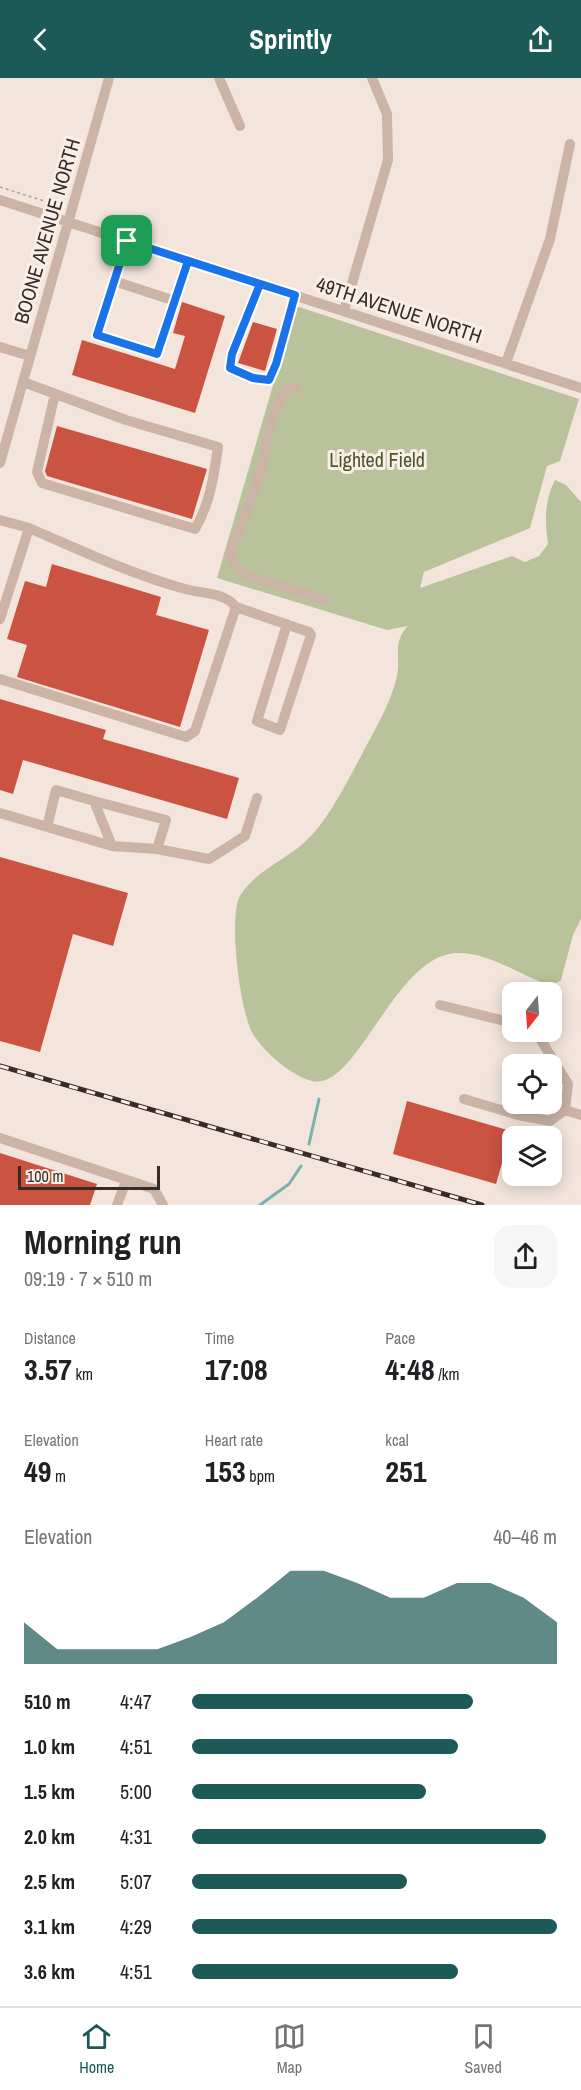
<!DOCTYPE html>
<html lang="en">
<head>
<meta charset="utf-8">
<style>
  body { margin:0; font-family:"Archivo Narrow",sans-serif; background:#f6f6f6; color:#202124; height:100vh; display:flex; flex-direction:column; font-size:22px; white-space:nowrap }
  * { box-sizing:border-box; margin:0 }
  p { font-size:20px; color:#757577 }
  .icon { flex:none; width:33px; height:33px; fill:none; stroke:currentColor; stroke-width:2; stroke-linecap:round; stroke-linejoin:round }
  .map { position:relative; height:1127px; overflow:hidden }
  .sheet { display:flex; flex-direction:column; background:#fff; flex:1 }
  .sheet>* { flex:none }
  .needle { width:39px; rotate:197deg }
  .fabs { position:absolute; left:502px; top:904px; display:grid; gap:12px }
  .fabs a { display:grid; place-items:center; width:60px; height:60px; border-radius:12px; background:#fff; box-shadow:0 3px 15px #0003; font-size:30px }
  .scale { position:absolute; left:18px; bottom:15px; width:142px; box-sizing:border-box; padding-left:6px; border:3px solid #372b27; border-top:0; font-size:16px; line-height:21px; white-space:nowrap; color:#372b27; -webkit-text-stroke:4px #faefe7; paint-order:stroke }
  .pin { position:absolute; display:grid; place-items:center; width:51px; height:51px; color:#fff; margin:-26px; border-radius:12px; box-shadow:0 3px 9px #0006 }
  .round { display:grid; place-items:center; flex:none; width:63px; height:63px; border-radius:18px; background:#f6f6f6 }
  .summary { display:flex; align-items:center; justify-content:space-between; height:102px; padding:0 24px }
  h1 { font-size:33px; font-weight:700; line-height:45px }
  .stats { display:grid; grid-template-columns:repeat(3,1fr); gap:9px; height:102px; padding:6px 24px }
  .stats div { display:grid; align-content:center }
  .stats b { font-size:30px; font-weight:700 }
  .stats small { font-size:16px; font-weight:400 }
  .stats p { font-size:16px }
  .chart { height:168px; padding:12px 24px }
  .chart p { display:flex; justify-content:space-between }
  .chart svg { width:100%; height:108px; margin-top:6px; fill:#1c5a57; opacity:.7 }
  ul { padding:0 24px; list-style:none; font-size:20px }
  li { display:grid; grid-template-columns:96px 72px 1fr; align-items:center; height:45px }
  li i { height:15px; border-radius:8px; background:#1c5a57 }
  header { display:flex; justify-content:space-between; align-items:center; height:78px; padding:0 24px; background:#1c5a57; color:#fff; font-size:27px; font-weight:700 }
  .tabs { display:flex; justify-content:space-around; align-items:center; height:84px; border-top:2px solid #e0e0e0; background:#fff; font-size:16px; color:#757577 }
  .tabs a { display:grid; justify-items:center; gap:3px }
  .tabs .active { color:#1c5a57 }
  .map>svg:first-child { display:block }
  .green { fill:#b9c29a }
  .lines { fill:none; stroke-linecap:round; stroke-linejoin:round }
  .stream { stroke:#79b1ad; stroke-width:3 }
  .building { fill:#ca5342 }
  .path { stroke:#b79d90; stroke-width:1.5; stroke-dasharray:3 3; stroke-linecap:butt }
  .minor { stroke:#cbb3a6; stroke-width:10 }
  .rail-casing { stroke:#372b27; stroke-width:5 }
  .rail { stroke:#faefe7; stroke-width:3; stroke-dasharray:9; stroke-linecap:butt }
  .route-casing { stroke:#fff; stroke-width:12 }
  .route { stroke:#1a73e8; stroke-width:8 }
  .labels { text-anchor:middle; stroke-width:6; stroke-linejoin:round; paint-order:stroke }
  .street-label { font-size:20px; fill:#372b27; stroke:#faefe7 }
  .park-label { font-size:20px; fill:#4b562a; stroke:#faefe7 }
</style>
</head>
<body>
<header><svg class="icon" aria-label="back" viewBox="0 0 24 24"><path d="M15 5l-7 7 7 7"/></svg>Sprintly<svg class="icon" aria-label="share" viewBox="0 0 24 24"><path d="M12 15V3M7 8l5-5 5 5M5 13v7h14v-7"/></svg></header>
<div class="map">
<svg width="581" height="1127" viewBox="0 0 581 1127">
  <rect width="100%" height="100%" fill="#f3e5db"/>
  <!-- green -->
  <path class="green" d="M296 228 579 321 560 383 547 388 530 450 424 494 420 510 512 478 525 484 539 478 548 466C545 443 544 423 555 402L566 407 581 424V841L573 857 561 902 551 908C520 898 492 875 458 875 395 875 357 1014 312 1003 291 998 264 974 253 956 240 935 228 839 240 818 255 793 284 783 305 764 331 740 353 692 370 661 381 641 392 620 397 598 401 579 392 564 408 548L387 552 217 500Z"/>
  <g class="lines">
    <!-- stream -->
    <path class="stream" d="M309 1066 319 1021
      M260 1127 289 1106 301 1088"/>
  </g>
  <!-- building -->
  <path class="building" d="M182 224 225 238 195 335 72 297 82 262 175 291 185 258 173 255Z
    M253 244 277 251 265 293 238 285Z
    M57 348 207 391 192 441 47 398 45 393Z
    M52 486 161 519 156 537 209 552 180 649 17 599 27 567 7 561 25 503 46 509Z
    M0 621 106 652 103 661 239 700 227 741 23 682 13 716 0 712Z
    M0 779 128 815 113 868 73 856 40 974 0 963Z
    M407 1023 511 1053 496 1106 393 1076Z
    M0 1075 97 1106 90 1127H0Z"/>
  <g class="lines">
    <!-- path -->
    <path class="path" d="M0 109 57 127"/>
    <!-- minor -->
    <path class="minor" d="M219 0 240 48
      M0 122 581 310
      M127 163 97 257 157 276 188 183
      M114 203 175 223
      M260 206 232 276 230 290 253 300 269 302 272 296 295 217
      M344 233 388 82 387 36 372 0
      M0 269 30 278
      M506 285 550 161 570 66
      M23 304 126 342 218 369C214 397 210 426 195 451L42 405 37 394 55 316
      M296 310H288C268 334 268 369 259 398 251 425 239 450 230 477L236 489 245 497 326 522
      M0 385 109 0
      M0 442 29 450 0 541
      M236 529 309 554 311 557 280 652 257 643 287 546
      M0 601 186 659 195 653 236 529C224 514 203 516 185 511 131 496 80 472 29 450
      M0 735 112 768 157 771 166 742 94 723 112 768
      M47 749 56 712 94 723
      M157 771 209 781 245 758 257 720
      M440 927 513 945
      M464 1021 518 1037 550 1043 565 1032 568 1006 536 954
      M565 1032 581 1037
      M0 1060 154 1111 163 1127
      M117 1127 126 1103"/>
    <!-- rail casing -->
    <g class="rail-casing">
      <path id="rail" d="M0 988 482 1127"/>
    </g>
    <!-- rail -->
    <use href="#rail" class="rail"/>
  </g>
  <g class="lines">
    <!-- route casing -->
    <g class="route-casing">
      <path id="route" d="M127 163 97 257 157 276 188 183 295 217 276 286 269 302 253 300 230 290 232 276 260 206 127 163"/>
    </g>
    <!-- route -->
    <use href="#route" class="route"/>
  </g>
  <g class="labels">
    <!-- street labels -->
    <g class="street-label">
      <text transform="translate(47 153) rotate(-74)" y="7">BOONE AVENUE NORTH</text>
      <text transform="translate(399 232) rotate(18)" y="7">49TH AVENUE NORTH</text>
    </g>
    <!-- park labels -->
    <g class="park-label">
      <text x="377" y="389">Lighted Field</text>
    </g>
  </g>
</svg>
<div class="fabs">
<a><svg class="needle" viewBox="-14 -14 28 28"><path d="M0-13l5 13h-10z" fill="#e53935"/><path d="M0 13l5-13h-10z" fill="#757577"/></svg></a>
<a><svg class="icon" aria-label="locate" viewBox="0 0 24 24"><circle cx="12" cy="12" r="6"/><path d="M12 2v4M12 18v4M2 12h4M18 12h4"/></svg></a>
<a><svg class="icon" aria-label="layers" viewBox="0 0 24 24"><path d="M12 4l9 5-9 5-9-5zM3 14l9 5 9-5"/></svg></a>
</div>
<div class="scale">100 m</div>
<div class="pin" style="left:127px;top:163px;background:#1e9e55"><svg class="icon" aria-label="arrive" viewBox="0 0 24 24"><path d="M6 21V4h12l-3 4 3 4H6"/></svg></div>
</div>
<section class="sheet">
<div class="summary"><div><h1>Morning run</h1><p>09:19 · 7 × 510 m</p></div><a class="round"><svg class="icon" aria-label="share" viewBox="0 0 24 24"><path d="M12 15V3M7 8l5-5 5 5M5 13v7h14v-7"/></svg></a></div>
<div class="stats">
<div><p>Distance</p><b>3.57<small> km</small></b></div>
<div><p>Time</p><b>17:08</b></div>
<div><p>Pace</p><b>4:48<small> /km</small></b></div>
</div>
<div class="stats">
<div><p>Elevation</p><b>49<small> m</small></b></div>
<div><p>Heart rate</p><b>153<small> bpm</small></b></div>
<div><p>kcal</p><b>251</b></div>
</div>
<div class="chart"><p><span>Elevation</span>40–46 m</p>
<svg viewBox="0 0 160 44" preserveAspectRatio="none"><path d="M0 44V27L10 38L20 38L30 38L40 38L50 33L60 27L70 17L80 6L90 6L100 11L110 17L120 17L130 11L140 11L150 17L160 27V44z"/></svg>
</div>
<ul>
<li><b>510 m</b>4:47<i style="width:77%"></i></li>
<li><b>1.0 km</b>4:51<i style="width:73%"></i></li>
<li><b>1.5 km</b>5:00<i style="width:64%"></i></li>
<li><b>2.0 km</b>4:31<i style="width:97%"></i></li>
<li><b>2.5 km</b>5:07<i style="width:59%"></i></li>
<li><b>3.1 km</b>4:29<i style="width:100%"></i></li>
<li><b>3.6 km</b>4:51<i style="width:73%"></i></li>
</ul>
</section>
<nav class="tabs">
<a class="active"><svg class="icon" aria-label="home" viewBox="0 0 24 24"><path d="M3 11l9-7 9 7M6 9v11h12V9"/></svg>Home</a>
<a><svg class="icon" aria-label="map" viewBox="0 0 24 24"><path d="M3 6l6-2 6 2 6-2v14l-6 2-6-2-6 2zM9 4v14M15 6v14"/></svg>Map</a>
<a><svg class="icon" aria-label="saved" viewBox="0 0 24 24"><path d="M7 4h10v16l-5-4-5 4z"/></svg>Saved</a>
</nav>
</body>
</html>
